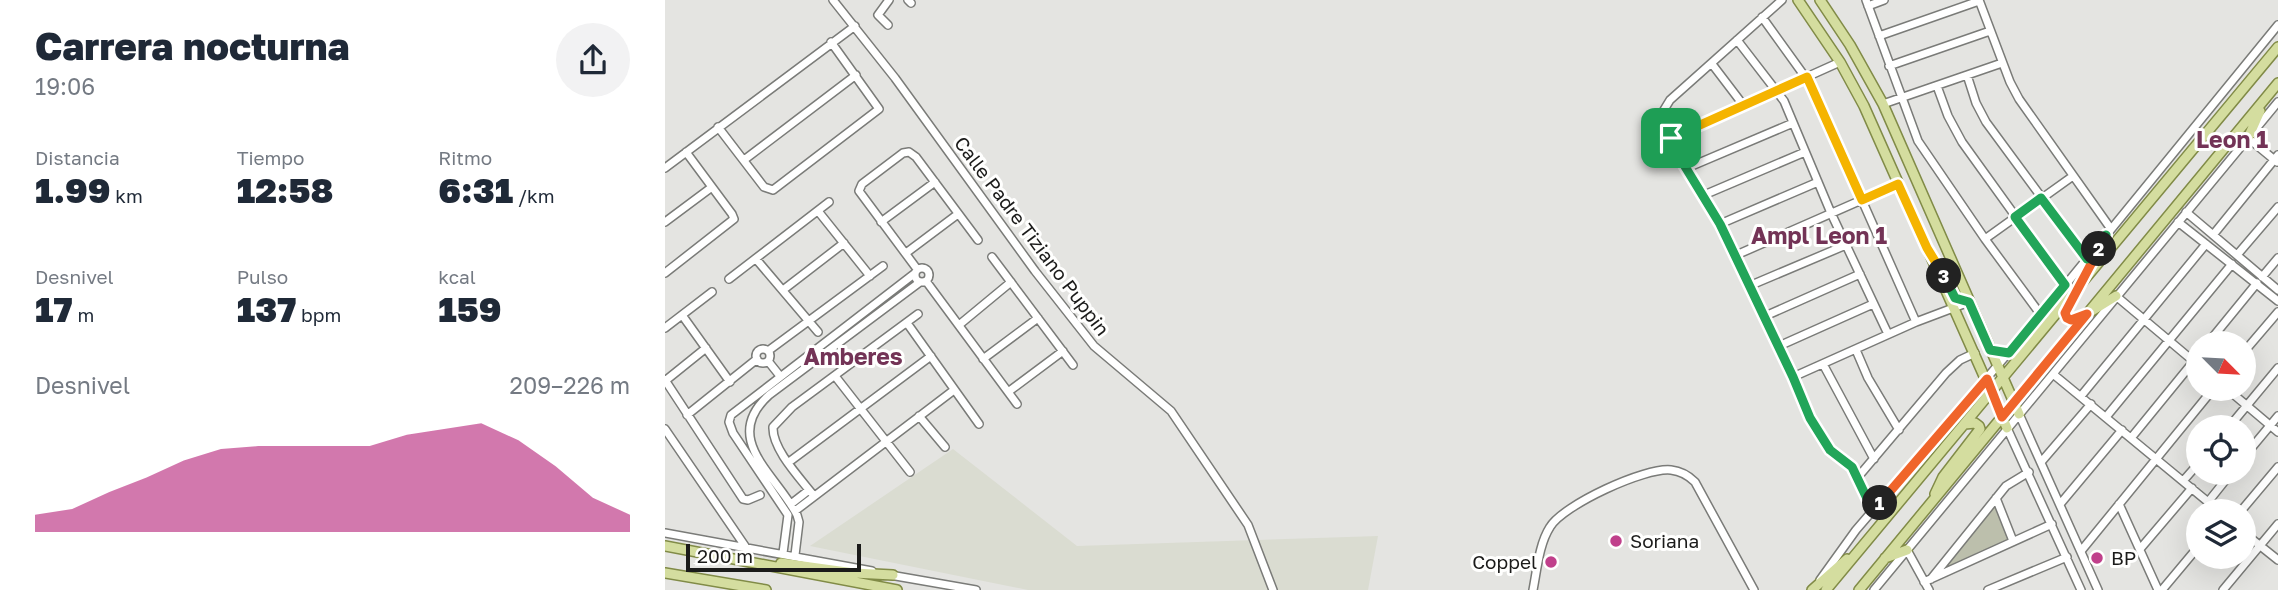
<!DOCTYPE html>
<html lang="es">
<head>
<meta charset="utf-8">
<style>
  body { margin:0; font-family:"Golos Text",sans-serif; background:#f2f2f3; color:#1f2937; height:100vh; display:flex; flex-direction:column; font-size:26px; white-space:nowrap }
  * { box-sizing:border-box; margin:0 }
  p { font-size:23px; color:#747a83 }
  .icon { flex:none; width:38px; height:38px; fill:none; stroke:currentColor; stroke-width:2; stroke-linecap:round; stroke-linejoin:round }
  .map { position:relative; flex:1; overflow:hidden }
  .sheet { display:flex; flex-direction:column; background:#fff; width:665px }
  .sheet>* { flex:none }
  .needle { width:46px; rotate:114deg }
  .controls { position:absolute; left:1521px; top:331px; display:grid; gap:14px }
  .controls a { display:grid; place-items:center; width:70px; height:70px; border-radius:50%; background:#fff; box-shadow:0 7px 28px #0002; font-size:35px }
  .scale { position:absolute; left:21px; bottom:18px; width:175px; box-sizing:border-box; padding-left:7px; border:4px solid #1b1b1a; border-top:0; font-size:19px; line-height:24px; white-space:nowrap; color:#1b1b1a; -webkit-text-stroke:5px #fffffe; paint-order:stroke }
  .pin { position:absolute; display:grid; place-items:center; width:60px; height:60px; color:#fff; margin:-30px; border-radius:14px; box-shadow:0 4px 10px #0006 }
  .km { position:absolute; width:35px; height:35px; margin:-18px; border-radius:50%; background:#222; color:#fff; font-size:19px; line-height:35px; text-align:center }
  .round { display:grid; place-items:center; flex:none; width:74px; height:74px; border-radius:37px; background:#f2f2f3 }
  .head { display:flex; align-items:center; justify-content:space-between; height:119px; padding:0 35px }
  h1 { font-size:38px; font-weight:800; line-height:52px }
  .stats { display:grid; grid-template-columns:repeat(3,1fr); gap:10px; height:119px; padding:7px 35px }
  .stats div { display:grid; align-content:center }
  .stats b { font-size:35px; font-weight:800 }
  .stats small { font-size:19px; font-weight:400 }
  .stats p { font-size:19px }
  .chart { height:196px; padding:14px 35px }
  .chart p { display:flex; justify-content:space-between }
  .chart svg { width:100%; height:126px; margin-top:7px; fill:#c0408b; opacity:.7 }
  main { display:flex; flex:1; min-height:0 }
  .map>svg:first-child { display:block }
  .built { fill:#dadcd1 }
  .green { fill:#bcbfac }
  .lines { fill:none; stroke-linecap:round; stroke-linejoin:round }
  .minor-casing { stroke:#7a7b78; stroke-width:10 }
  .major-casing { stroke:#818b47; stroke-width:12 }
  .minor { stroke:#fff; stroke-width:7 }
  .major { stroke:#d4dd9f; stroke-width:9 }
  .split-1-casing { stroke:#fff; stroke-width:14 }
  .split-2-casing { stroke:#fff; stroke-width:14 }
  .split-3-casing { stroke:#fff; stroke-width:14 }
  .split-4-casing { stroke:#fff; stroke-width:14 }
  .split-1 { stroke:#22a559; stroke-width:9 }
  .split-2 { stroke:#f0652b; stroke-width:9 }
  .split-3 { stroke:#22a559; stroke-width:9 }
  .split-4 { stroke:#f5b400; stroke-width:9 }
  .poi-dot { fill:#c0408b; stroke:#fffffe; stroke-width:2.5 }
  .labels { text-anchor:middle; stroke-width:6; stroke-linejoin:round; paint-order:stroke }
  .street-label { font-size:19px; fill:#1b1b1a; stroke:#fffffe }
  .poi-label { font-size:19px; fill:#1b1b1a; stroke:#fffffe; text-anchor:start }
  .quarter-label { font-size:23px; font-weight:bold; fill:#733356; stroke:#fffffe }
</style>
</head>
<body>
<main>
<section class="sheet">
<div class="head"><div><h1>Carrera nocturna</h1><p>19:06</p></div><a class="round"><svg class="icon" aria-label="share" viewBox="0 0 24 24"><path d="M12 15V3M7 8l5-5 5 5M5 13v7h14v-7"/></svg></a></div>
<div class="stats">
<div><p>Distancia</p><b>1.99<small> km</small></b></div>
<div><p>Tiempo</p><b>12:58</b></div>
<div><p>Ritmo</p><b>6:31<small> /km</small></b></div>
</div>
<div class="stats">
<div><p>Desnivel</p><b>17<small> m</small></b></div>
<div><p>Pulso</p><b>137<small> bpm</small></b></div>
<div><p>kcal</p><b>159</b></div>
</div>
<div class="chart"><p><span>Desnivel</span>209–226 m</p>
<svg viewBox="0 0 160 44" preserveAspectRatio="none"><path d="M0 44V38L10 36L20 30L30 25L40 19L50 15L60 14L70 14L80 14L90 14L100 10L110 8L120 6L130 12L140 21L150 32L160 38V44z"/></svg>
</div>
</section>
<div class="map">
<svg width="1613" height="590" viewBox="0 0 1613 590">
  <rect width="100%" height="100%" fill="#e4e4e1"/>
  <!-- built -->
  <path class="built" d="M288 449 412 546 713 536 703 590H363L145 546Z"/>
  <!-- green -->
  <path class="green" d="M1330 504 1343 540 1279 570V568Z"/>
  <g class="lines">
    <!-- minor casing -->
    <g class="minor-casing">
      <path id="minor" d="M168 0 230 78 370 271 429 346 506 411 583 525 608 590
        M243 0 246 3
        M1117 0 1005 100 994 118 995 125 1006 138 1013 155 1039 195 1055 224 1114 346 1145 418 1165 450 1187 467 1208 511
        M1201 0 1253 141 1320 239 1376 315
        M1314 0 1345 82 1354 99 1446 229
        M1203 6 1219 0
        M1097 17 1146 85 1251 322
        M223 25 213 15 224 0
        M1214 36 1314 1
        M1072 40 1119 101 1166 213 1223 334
        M1047 64 1079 106
        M1224 66 1325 31
        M1302 75 1311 103 1321 122 1422 259
        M1272 86 1283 116 1297 142 1400 285
        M1218 104 1337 63
        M53 127 99 187 108 190 214 109 166 42
        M1006 138 1175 62
        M1583 138 1612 162
        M79 160 191 75
        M0 168 190 26
        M1022 168 1128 123
        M1039 195 1140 152
        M153 211 205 276
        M1521 212 1613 290
        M0 222 47 187
        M216 222 270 182
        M1513 222 1613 301
        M1055 224 1153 182
        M1548 235 1613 155
        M1320 239 1408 176
        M241 253 293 214
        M1572 255 1613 207
        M1069 256 1233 184
        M327 257 408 365
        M91 259 153 332
        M250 275a7 7 0 1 1 14 0a7 7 0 1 1-14 0Z
        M252 269 194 191 197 184 238 153 244 152 251 157 313 240
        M0 273 69 219 67 214 21 152
        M1597 277 1613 258
        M64 279 164 202
        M261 281 352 404
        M1084 286 1181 245
        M118 290 179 243
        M1451 296 1533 365
        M17 315 65 382
        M1098 317 1195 274
        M242 323 314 424
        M294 325 346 282
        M0 328 47 292
        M1543 343 1592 283
        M1114 346 1208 304
        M91 356a7 7 0 1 1 14 0a7 7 0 1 1-14 0Z
        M1191 350 1203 378 1234 430
        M103 351 218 266
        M1578 353 1613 312
        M318 359 373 318
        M103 361 115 376
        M1158 364 1209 459
        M1388 374 1554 511
        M170 376 245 472
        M1128 377 1251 322 1304 302
        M0 380 78 499 83 500 95 495
        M0 381 41 348
        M1561 388 1613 432
        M343 392 398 351
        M1416 396 1541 244
        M1354 414 1433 590
        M22 415 92 359
        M254 416 280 447
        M1441 417 1567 264
        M1564 427 1613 368
        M1342 428 1416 590
        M0 429 80 546
        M1466 438 1533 356
        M1578 458 1613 416
        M1377 461 1426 404
        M124 462 266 356
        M1193 477 1281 373 1295 360 1310 353
        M1518 481 1533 464
        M149 496C135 478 107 449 108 427L127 407 253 314
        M1331 498 1348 541
        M1543 502 1567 472
        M1396 503 1457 430
        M126 504 144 490
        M1454 504 1493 590
        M130 511 289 390
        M1576 511 1613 467
        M1578 532 1613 560
        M0 533 207 571
        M1475 549 1527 488
        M1242 550 1264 590
        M1416 551 1549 388
        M118 553 123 515 68 433 64 422 66 415 249 274
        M130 555 134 522 132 515C112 475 55 439 104 395L255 282
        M225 575 311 590
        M1266 579 1341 486 1364 472
        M1155 580 1191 530 1376 315 1613 25
        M1259 582 1387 524
        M868 590C872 570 874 544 885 527 898 505 980 467 1006 470 1015 471 1023 475 1030 482L1089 590
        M1209 590 1613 102
        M1323 590 1402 557
        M1497 590 1533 547
        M1558 590 1613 524"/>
    </g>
    <!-- major casing -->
    <g class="major-casing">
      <path id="major" d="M1133 0 1175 62 1199 106 1342 428
        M1155 0 1185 45 1218 104 1354 414
        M1583 138 1595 111
        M1428 262 1441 235
        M1408 299 1400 313 1402 318 1406 320 1422 314 1451 296
        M1325 350 1344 353
        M1270 494 1278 477 1315 429 1314 426 1310 423 1300 424
        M0 546 232 590
        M1220 558 1242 550
        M116 563 189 573 228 575
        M0 573 101 590
        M1147 590 1182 559
        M1161 590 1613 47
        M1194 590 1613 83"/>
    </g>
    <!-- minor -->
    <use href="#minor" class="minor"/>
    <!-- major -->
    <use href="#major" class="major"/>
  </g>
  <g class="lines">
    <!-- split-1 casing -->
    <g class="split-1-casing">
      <path id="split-1" d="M1006 138 1013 155 1055 224 1128 377 1145 418 1165 450 1187 467 1208 511 1215 503"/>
    </g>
    <!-- split-2 casing -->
    <g class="split-2-casing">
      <path id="split-2" d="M1215 503 1322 379 1337 417 1422 314 1406 320 1402 318 1400 313 1434 249"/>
    </g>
    <!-- split-3 casing -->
    <g class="split-3-casing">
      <path id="split-3" d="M1279 276 1290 298 1304 302 1325 350 1344 353 1400 285 1350 217 1376 198 1422 259 1441 235 1434 249"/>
    </g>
    <!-- split-4 casing -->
    <g class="split-4-casing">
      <path id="split-4" d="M1006 138 1142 77 1197 200 1233 184 1262 248 1279 276"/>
    </g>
    <!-- split-1 -->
    <use href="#split-1" class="split-1"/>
    <!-- split-2 -->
    <use href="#split-2" class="split-2"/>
    <!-- split-3 -->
    <use href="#split-3" class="split-3"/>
    <!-- split-4 -->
    <use href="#split-4" class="split-4"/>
  </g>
  <!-- markers -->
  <g class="poi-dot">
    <circle cx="951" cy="541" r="7"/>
    <circle cx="1432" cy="558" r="7"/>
    <circle cx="886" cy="562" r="7"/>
  </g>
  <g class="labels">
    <!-- street labels -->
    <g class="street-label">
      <text transform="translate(367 236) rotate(53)" y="7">Calle Padre Tiziano Puppin</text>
    </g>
    <!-- poi labels -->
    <g class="poi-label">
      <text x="965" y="548">Soriana</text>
      <text x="1446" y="565">BP</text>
      <text x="872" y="569" text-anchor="end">Coppel</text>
    </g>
    <!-- quarter labels -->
    <g class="quarter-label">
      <text x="1567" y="148">Leon 1</text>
      <text x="1154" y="244">Ampl Leon 1</text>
      <text x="188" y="365">Amberes</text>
    </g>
  </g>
</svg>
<div class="controls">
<a><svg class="needle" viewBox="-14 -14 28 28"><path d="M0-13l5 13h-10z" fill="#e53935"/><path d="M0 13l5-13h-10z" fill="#747a83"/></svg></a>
<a><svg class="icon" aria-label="locate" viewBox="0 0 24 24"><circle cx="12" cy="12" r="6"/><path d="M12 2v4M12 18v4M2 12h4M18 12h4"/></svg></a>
<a><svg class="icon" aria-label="layers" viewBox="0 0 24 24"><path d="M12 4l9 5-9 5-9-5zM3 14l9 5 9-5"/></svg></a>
</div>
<div class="scale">200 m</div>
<div class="pin" style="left:1006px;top:138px;background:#1e9e55"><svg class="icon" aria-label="arrive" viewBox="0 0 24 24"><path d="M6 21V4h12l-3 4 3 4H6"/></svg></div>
<b class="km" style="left:1215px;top:503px">1</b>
<b class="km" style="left:1434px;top:249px">2</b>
<b class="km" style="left:1279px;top:276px">3</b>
</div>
</main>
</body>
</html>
